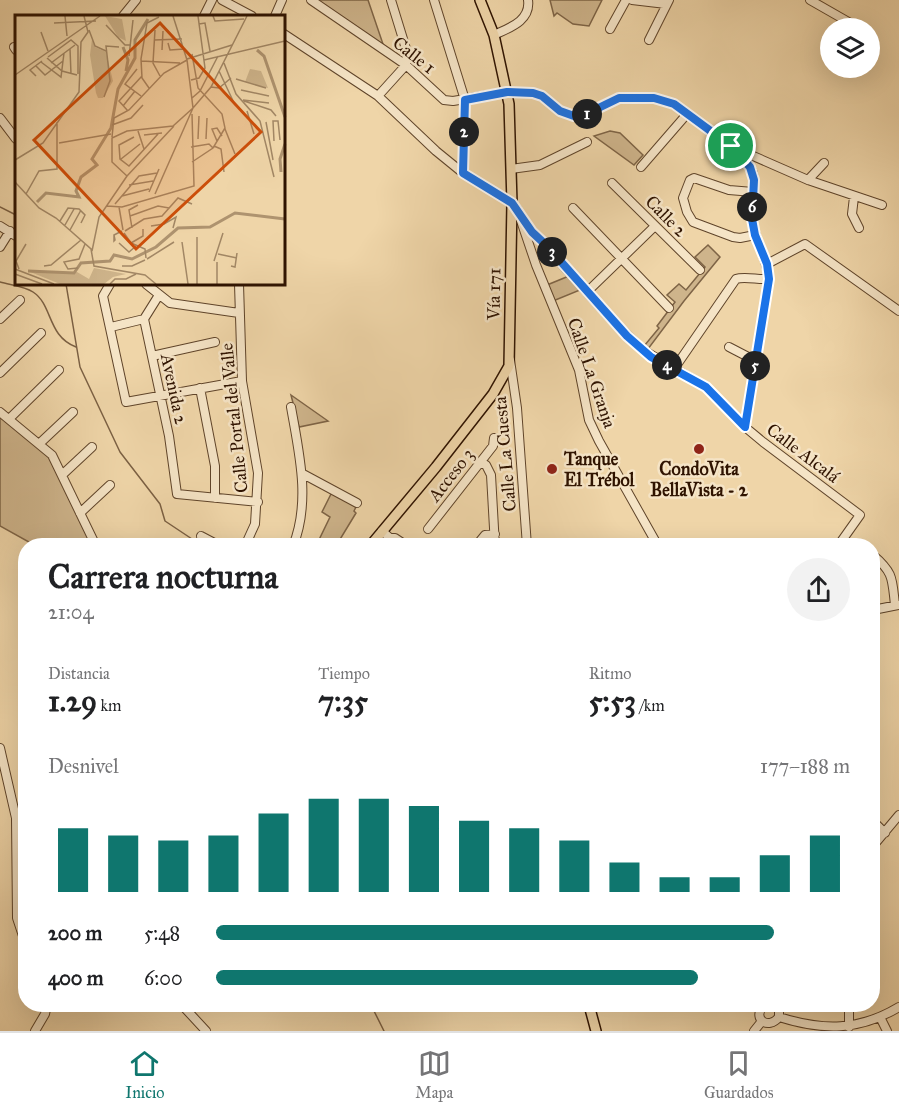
<!DOCTYPE html>
<html lang="es">
<head>
<meta charset="utf-8">
<style>
  body { margin:0; font-family:"IM FELL Great Primer",serif; background:#f2f2f2; color:#202124; height:100vh; display:flex; flex-direction:column; font-size:22px; white-space:nowrap }
  * { box-sizing:border-box; margin:0 }
  p { font-size:20px; color:#757577 }
  .icon { flex:none; width:33px; height:33px; fill:none; stroke:currentColor; stroke-width:2; stroke-linecap:round; stroke-linejoin:round }
  .map { position:relative; flex:1; overflow:hidden }
  .sheet { position:absolute; left:18px; top:538px; width:862px; height:474px; display:flex; flex-direction:column; background:#fff; border-radius:24px; box-shadow:0 6px 24px #0002 }
  .sheet>* { flex:none }
  .fabs { position:absolute; left:820px; top:18px; display:grid; gap:12px }
  .fabs a { display:grid; place-items:center; width:60px; height:60px; border-radius:50%; background:#fff; box-shadow:0 6px 24px #0002; font-size:30px }
  .pin { position:absolute; display:grid; place-items:center; width:51px; height:51px; color:#fff; margin:-26px; border:3px solid #fff; border-radius:50%; box-shadow:0 2px 6px #0007 }
  .km { position:absolute; width:30px; height:30px; margin:-15px; border-radius:50%; background:#222; color:#fff; font-size:16px; line-height:30px; text-align:center }
  .round { display:grid; place-items:center; flex:none; width:63px; height:63px; border-radius:32px; background:#f2f2f2 }
  .head { display:flex; align-items:center; justify-content:space-between; height:102px; padding:0 30px }
  h1 { font-size:33px; font-weight:700; line-height:45px }
  .stats { display:grid; grid-template-columns:repeat(3,1fr); gap:9px; height:102px; padding:6px 30px }
  .stats div { display:grid; align-content:center }
  .stats b { font-size:30px; font-weight:700 }
  .stats small { font-size:16px; font-weight:400 }
  .stats p { font-size:16px }
  .chart { height:168px; padding:12px 30px }
  .chart p { display:flex; justify-content:space-between }
  .chart svg { width:100%; height:108px; margin-top:6px; stroke:#0f766e; stroke-width:6 }
  ul { padding:0 30px; list-style:none; font-size:20px }
  li { display:grid; grid-template-columns:96px 72px 1fr; align-items:center; height:45px }
  li i { height:15px; border-radius:8px; background:#0f766e }
  .tabs { display:flex; justify-content:space-around; align-items:center; height:84px; border-top:2px solid #e0e0e0; background:#fff; font-size:16px; color:#757577 }
  .tabs a { display:grid; justify-items:center; gap:3px }
  .tabs .selected { color:#0f766e }
  .map>svg:first-child { display:block }
  .green { fill:#ceb48b; stroke:#7e6446; stroke-width:1.5 }
  .lines { fill:none; stroke-linecap:round; stroke-linejoin:round }
  .stream { stroke:#7b6043; stroke-width:1.5 }
  .minor-casing { stroke:#5f442a; stroke-width:10 }
  .major-casing { stroke:#2f1300; stroke-width:12 }
  .minor { stroke:#f5e4c6; stroke-width:8 }
  .major { stroke:#efd5a8; stroke-width:9 }
  .route-casing { stroke:#fff; stroke-width:12 }
  .route { stroke:#1a73e8; stroke-width:8 }
  .poi-dot { fill:#8f2418; stroke:#f5e4c6; stroke-width:2 }
  .labels { text-anchor:middle; stroke-width:5; stroke-linejoin:round; paint-order:stroke }
  .street-label { font-size:18px; fill:#2f1300; stroke:#f5e4c6 }
  .poi-label { font-size:18px; font-weight:bold; fill:#2f1300; stroke:#f5e4c6; text-anchor:start }
  .inset-river { fill:none; stroke:#ae936f; stroke-width:3 }
  .inset-road { fill:none; stroke:#a28765; stroke-width:1.5 }
  .view { fill:#cc4e0a; fill-opacity:0.15; stroke:#cc4e0a; stroke-width:3 }
  .inset-edge { fill:none; stroke:#2f1300; stroke-width:3 }
</style>
</head>
<body>
<div class="map">
<svg width="899" height="1031" viewBox="0 0 899 1031">
  <rect width="100%" height="100%" fill="#efd5a8"/>
  <filter id="stains"><feTurbulence type="fractalNoise" baseFrequency=".00333" numOctaves="4"/><feColorMatrix values="0 0 0 0 .2 0 0 0 0 .09 0 0 0 0 .02 0 0 0 .5 -.17"/></filter>
  <radialGradient id="worn" r=".72"><stop offset=".6" stop-color="#630" stop-opacity="0"/><stop offset="1" stop-color="#630" stop-opacity=".3"/></radialGradient>
  <!-- green -->
  <path class="green" d="M316 0H368L384 47Z
    M550 0H602L589 26 573 24 557 13 554 16Z
    M610 131 620 133 643 155 634 165 594 136Z
    M708 245 720 257 684 301 648 349 644 346 659 328 657 326 675 302 667 295 679 284 686 290 705 267 695 257Z
    M569 276 580 290 553 301 547 285Z
    M291 395 328 421 299 427Z
    M0 416 51 458 93 546H36L0 526Z
    M332 492 356 507 354 511 356 513 336 546H316L330 517 322 512Z"/>
  <g class="lines">
    <!-- stream -->
    <path class="stream" d="M0 207 16 215
      M0 282C10 285 24 286 33 292 53 305 47 336 76 347
      M66 284 80 367 120 452 160 504 165 521 192 539 195 546
      M371 1005 384 1031"/>
    <!-- minor casing -->
    <g class="minor-casing">
      <path id="minor" d="M222 0 252 16
        M311 0 406 65 444 100 453 101 507 92 533 93 542 96 560 111 574 116H582L619 98H654L674 104 731 146 750 167 753 173C756 188 751 204 752 220 755 241 767 258 769 279L745 427
        M434 0 465 100 463 173
        M632 0 666 4
        M810 0 859 28
        M123 16 136 0
        M204 16 212 0
        M275 16 282 0
        M610 29 626 0
        M284 34 378 96 436 151 463 173 512 203 517 209 536 265 579 370 589 420 599 441 658 546
        M494 35C509 28 531 21 528 0
        M870 37 873 39
        M649 40 669 0
        M14 47 16 50
        M378 96 406 65 407 52 391 0
        M0 118 16 139
        M735 148 808 180 882 205
        M641 167 687 114
        M511 169 540 165 587 142
        M808 180 824 163
        M612 183 700 270
        M753 192 729 190 694 178 690 180 683 198 687 212 693 222 733 237 740 238 755 235
        M854 197 852 214 859 228
        M573 208 669 308
        M524 222 611 319 643 350 706 387 745 427 763 442 860 515 838 546
        M0 226 16 236
        M0 247 10 231
        M767 264 805 244 899 311
        M110 284 103 296 126 402 242 381
        M146 284 170 303 239 313
        M239 284 242 381 258 473 255 524 245 546
        M588 291 655 226
        M159 295 144 319 169 436 177 494 258 502
        M0 319 20 300
        M111 327 144 319
        M729 347 756 361
        M152 356 215 342
        M510 360 517 408 527 546
        M674 369 736 279C744 276 759 280 769 279
        M0 373 41 333
        M200 388 215 466V498
        M291 407C299 453 311 501 293 546
        M0 412 52 455 96 546
        M9 419 59 370
        M39 444 73 412
        M480 462 486 465 491 475 495 546
        M303 474 357 503
        M62 475 92 447
        M80 513 110 485
        M428 529 493 446 494 438
        M382 531 390 538H395L407 546
        M201 536 220 546
        M476 546 485 535 495 534
        M873 555C894 573 892 579 895 605
        M873 610 898 605
        M0 748 16 818 17 918 26 945
        M873 821 885 833
        M873 846 899 815
        M17 857 26 859
        M182 1005 206 1031
        M764 1005C751 1018 768 1031 779 1017V1010L775 1005
        M849 1005V1027
        M779 1017C823 1031 859 1031 899 1007
        M881 1019 887 1031
        M35 1031 45 1014 47 1005
        M754 1031 762 1021"/>
    </g>
    <!-- major casing -->
    <g class="major-casing">
      <path id="major" d="M370 546 436 467 493 394 509 366 512 203 509 104 494 35 480 0
        M589 1005 596 1031"/>
    </g>
    <!-- minor -->
    <use href="#minor" class="minor"/>
    <!-- major -->
    <use href="#major" class="major"/>
  </g>
  <g class="lines">
    <!-- route casing -->
    <g class="route-casing">
      <path id="route" d="M507 92 533 93 542 96 560 111 574 116H582L619 98H654L674 104 731 146 750 167 754 180 752 219 755 235 767 264 769 279 745 427 706 387 651 357 627 336 547 246 532 232 512 203 463 173 465 100Z"/>
    </g>
    <!-- route -->
    <use href="#route" class="route"/>
  </g>
  <!-- markers -->
  <g class="poi-dot">
    <circle cx="699" cy="449" r="6"/>
    <circle cx="552" cy="469" r="6"/>
  </g>
  <g class="labels">
    <!-- street labels -->
    <g class="street-label">
      <text transform="translate(414 55) rotate(38)" y="6">Calle 1</text>
      <text transform="translate(666 216) rotate(45)" y="6">Calle 2</text>
      <text transform="translate(494 294) rotate(-89)" y="6">Vía 171</text>
      <text transform="translate(592 373) rotate(71)" y="6">Calle La Granja</text>
      <text transform="translate(174 389) rotate(78)" y="6">Avenida 2</text>
      <text transform="translate(234 418) rotate(-96)" y="6">Calle Portal del Valle</text>
      <text transform="translate(803 453) rotate(37)" y="6">Calle Alcalá</text>
      <text transform="translate(505 454) rotate(-95)" y="6">Calle La Cuesta</text>
      <text transform="translate(451 475) rotate(-52)" y="6">Acceso 3</text>
    </g>
    <!-- poi labels -->
    <g class="poi-label">
      <text x="564" y="465">Tanque<tspan x="564" dy="21">El Trébol</tspan></text>
      <text x="699" y="475" text-anchor="middle">CondoVita<tspan x="699" dy="21">BellaVista - 2</tspan></text>
    </g>
  </g>
  <!-- overview -->
  <g transform="translate(15 15)">
    <rect width="270" height="270" fill="#efd5a8"/>
    <path d="M90 1 107 4 111 26 103 22ZM77 24 80 32 91 37 98 66 88 83H83L81 78 75 40ZM235 54 246 56 253 73 230 67ZM79 253 111 259 98 262 89 269H45L13 256 62 257 74 264Z" fill="#ceb48b"/>
    <path class="inset-river" d="M108 32 113 45 111 56M242 35 249 41 270 102M266 157 265 144 270 129M22 187 31 178 64 182 61 176 66 162 82 150 77 144 96 113 103 74 120 43V25L133 4M13 256 59 258 66 248 95 246 99 240 117 244 141 232 163 213 195 212 220 198 270 204"/>
    <path class="inset-road" d="M50 1 52 21M198 1 200 6 229 4M39 8 81 6M184 9 190 8 195 36M91 10 110 30H116M74 15 80 31 91 36M140 15 138 48 145 61M26 17 33 36M139 25 167 24M153 28 155 35 169 34M55 34 56 59M147 35 148 16M114 41 118 5M33 42 56 25 63 31V59M32 43 47 56 62 60M172 44 217 30M189 45 270 26M126 46 165 48M26 47 46 62 49 38M36 48 60 30M209 48 221 79 245 106 259 162M21 51 30 60 48 46M122 54 110 69 126 81M204 56 220 90M0 60 85 1M21 61 15 55 27 46M221 64 251 73M176 65 184 63 190 53 183 1M196 72 204 73 216 63M134 73 127 63 126 44 132 8 144 2M226 75 254 81M89 82 95 66 91 31 104 32M177 83 185 76 203 41M228 85 254 88M229 86 256 95 261 101M108 91 120 76M113 96 104 86 127 61M232 96 239 119M251 107 258 145M97 110 116 103 128 90M210 114 220 139M123 116 129 134M129 120 147 118M97 122 99 103 114 95 149 58 172 45M119 122 104 130 105 144 114 151 143 119M183 124 184 101M191 124 192 103M202 126 197 114 202 113 207 121M259 126 258 106H263L265 125M44 128 96 119M199 131 206 134 209 157M176 132 194 129 198 133M106 144 125 129M0 145 28 128 64 77 66 27 73 17 69 1M177 147 198 133 210 113 207 99 183 73 177 39M112 161 159 111M0 167 24 193 41 203 76 234 79 251 130 260 141 269M114 170 138 166M134 177 144 154M11 179 24 156 42 154V107M140 179 178 93 172 45 158 1M107 181 134 174M100 189 124 161 142 158M92 191 107 192 179 171 177 99M104 192 108 215M115 201 143 191 154 193M45 206 53 193 64 194 70 200 66 208M50 210 59 194M136 211 149 209 161 202 158 213M117 213 114 195 123 190M55 215 66 195M110 216 129 204 147 201 163 183 177 189M109 218 116 228 130 234 131 243M99 220V226L100 225 99 220 107 216M167 227 173 269M104 228 114 237 121 231M116 228 128 221V214M77 236 84 202 112 161 97 147V123L112 116 158 111 178 93 196 72 232 1M203 239 222 243M132 244 159 227M199 246 208 218M29 251 36 250 66 225M107 251H117L130 245M216 251 220 252 222 238M63 253 53 254 49 247 64 244 70 229M0 254 39 269M4 254 1 246 11 229M0 259 27 269M95 269 100 264H111L121 259M182 269V222M202 269V247"/>
    <path class="view" d="M145 8 246 117 121 234 19 125Z"/>
    <rect width="270" height="270" class="inset-edge"/>
  </g>
  <rect width="100%" height="100%" filter="url(#stains)"/>
  <rect width="100%" height="100%" fill="url(#worn)"/>
</svg>
<div class="fabs">
<a><svg class="icon" aria-label="layers" viewBox="0 0 24 24"><path d="M12 4l9 5-9 5-9-5zM3 14l9 5 9-5"/></svg></a>
</div>
<div class="pin" style="left:731px;top:146px;background:#1e9e55"><svg class="icon" aria-label="arrive" viewBox="0 0 24 24"><path d="M6 21V4h12l-3 4 3 4H6"/></svg></div>
<b class="km" style="left:587px;top:114px">1</b>
<b class="km" style="left:464px;top:132px">2</b>
<b class="km" style="left:552px;top:252px">3</b>
<b class="km" style="left:667px;top:365px">4</b>
<b class="km" style="left:755px;top:366px">5</b>
<b class="km" style="left:752px;top:207px">6</b>
<section class="sheet">
<div class="head"><div><h1>Carrera nocturna</h1><p>21:04</p></div><a class="round"><svg class="icon" aria-label="share" viewBox="0 0 24 24"><path d="M12 15V3M7 8l5-5 5 5M5 13v7h14v-7"/></svg></a></div>
<div class="stats">
<div><p>Distancia</p><b>1.29<small> km</small></b></div>
<div><p>Tiempo</p><b>7:35</b></div>
<div><p>Ritmo</p><b>5:53<small> /km</small></b></div>
</div>
<div class="chart"><p><span>Desnivel</span>177–188 m</p>
<svg viewBox="0 0 160 44" preserveAspectRatio="none"><path d="M5 44V18M15 44V21M25 44V23M35 44V21M45 44V12M55 44V6M65 44V6M75 44V9M85 44V15M95 44V18M105 44V23M115 44V32M125 44V38M135 44V38M145 44V29M155 44V21"/></svg>
</div>
<ul>
<li><b>200 m</b>5:48<i style="width:88%"></i></li>
<li><b>400 m</b>6:00<i style="width:76%"></i></li>
</ul>
</section>
</div>
<nav class="tabs">
<a class="selected"><svg class="icon" aria-label="home" viewBox="0 0 24 24"><path d="M3 11l9-7 9 7M6 9v11h12V9"/></svg>Inicio</a>
<a><svg class="icon" aria-label="map" viewBox="0 0 24 24"><path d="M3 6l6-2 6 2 6-2v14l-6 2-6-2-6 2zM9 4v14M15 6v14"/></svg>Mapa</a>
<a><svg class="icon" aria-label="saved" viewBox="0 0 24 24"><path d="M7 4h10v16l-5-4-5 4z"/></svg>Guardados</a>
</nav>
</body>
</html>
